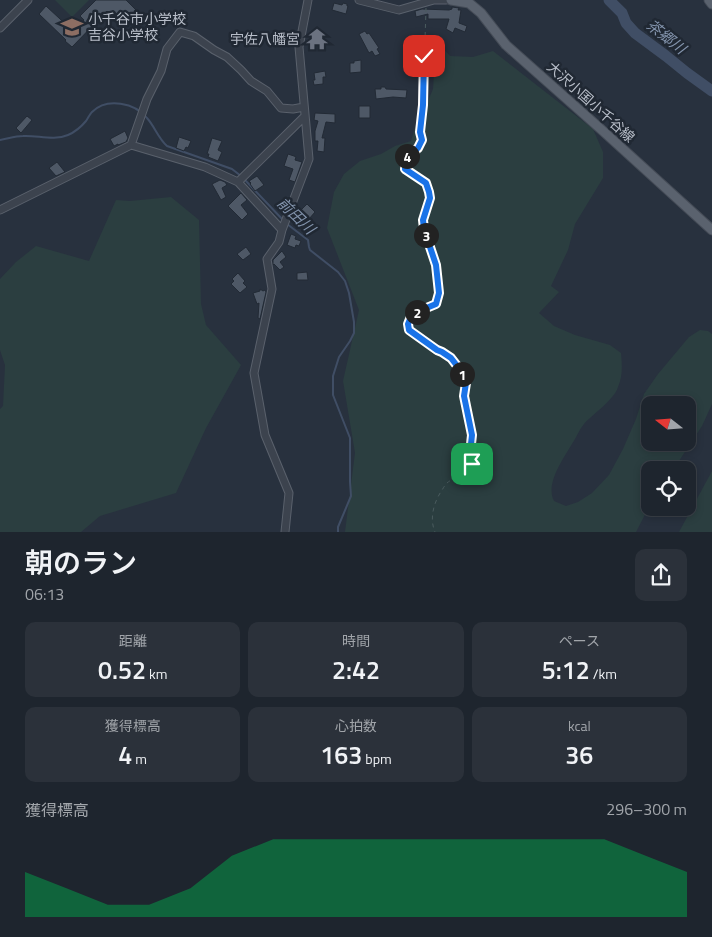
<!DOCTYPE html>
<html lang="ja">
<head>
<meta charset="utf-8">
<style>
  body { margin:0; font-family:"Titillium Web","Noto Sans JP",sans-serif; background:#2b313a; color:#f1f3f6; height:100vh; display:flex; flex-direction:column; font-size:19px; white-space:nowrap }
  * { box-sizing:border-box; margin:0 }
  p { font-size:16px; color:#a1a5aa }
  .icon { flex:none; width:28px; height:28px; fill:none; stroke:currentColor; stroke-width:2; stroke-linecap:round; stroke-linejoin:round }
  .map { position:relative; height:532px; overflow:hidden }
  .sheet { display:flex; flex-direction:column; background:#1e252e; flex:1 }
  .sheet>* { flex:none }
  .needle { width:32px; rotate:287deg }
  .fabs { position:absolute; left:641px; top:396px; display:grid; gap:10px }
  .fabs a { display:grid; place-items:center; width:55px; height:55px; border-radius:10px; background:#1e252e; box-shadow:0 2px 8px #0003,0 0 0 1px #3c424a; font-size:25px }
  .pin { position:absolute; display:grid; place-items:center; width:42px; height:42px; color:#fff; margin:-21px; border-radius:10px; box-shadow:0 2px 8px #0006 }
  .km { position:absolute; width:25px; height:25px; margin:-12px; border-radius:50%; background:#222; color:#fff; font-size:14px; line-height:25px; text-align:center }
  .round { display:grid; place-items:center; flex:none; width:52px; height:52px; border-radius:10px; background:#2b313a }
  .head { display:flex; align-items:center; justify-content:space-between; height:85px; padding:0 25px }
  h1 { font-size:28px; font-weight:600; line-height:38px }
  .figures { display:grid; grid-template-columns:repeat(3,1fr); gap:8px; height:85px; padding:5px 25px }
  .figures div { display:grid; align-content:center; border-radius:10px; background:#2b313a; text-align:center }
  .figures b { font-size:25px; font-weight:600 }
  .figures small { font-size:14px; font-weight:400 }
  .figures p { font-size:14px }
  .chart { height:140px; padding:10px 25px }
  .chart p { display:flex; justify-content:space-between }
  .chart svg { width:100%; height:90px; margin-top:5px; fill:#0b8043; opacity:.7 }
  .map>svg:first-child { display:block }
  .green { fill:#2b3e40; fill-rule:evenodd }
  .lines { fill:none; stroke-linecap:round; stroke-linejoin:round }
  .stream { stroke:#404e65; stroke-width:2 }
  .river { stroke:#404e65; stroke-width:11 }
  .building { fill:#4e5866; stroke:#222a35 }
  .minor-casing { stroke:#5a616c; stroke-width:9 }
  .major-casing { stroke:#454c57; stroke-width:11 }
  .path { stroke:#4a5b5e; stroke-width:1; stroke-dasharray:4 4; stroke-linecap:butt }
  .minor { stroke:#3c434e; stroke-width:7 }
  .major { stroke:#5a626e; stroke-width:9 }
  .route-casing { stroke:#fff; stroke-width:10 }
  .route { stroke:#1a73e8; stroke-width:6 }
  .labels { text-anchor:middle; stroke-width:5; stroke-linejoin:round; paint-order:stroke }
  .poi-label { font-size:14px; fill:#b8bec9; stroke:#202833; text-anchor:start }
  .street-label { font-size:14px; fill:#b8bec9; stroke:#202833 }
  .water-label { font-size:15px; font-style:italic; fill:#8394ad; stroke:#202833 }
</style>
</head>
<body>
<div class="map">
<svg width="712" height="532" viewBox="0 0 712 532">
  <rect width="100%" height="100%" fill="#28313e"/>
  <!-- green -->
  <path class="green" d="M55 0H89L72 17Z
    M436 41 450 56 473 57 493 51 593 129 603 152V178L575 224 568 250 551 286 559 292 539 313 554 326 575 335 610 345 621 353C622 364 623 376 618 387 614 400 593 414 584 424 579 430 576 438 572 444 563 459 545 484 554 501L566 506 578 502 592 493 609 475 623 449 636 419 644 394 658 374 689 337 700 330 708 331 712 334V404L702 426 673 470H650V505L636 532H345L355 453 343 381 359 310 327 228 334 192 344 174 360 161 381 154 395 146 411 141 419 114 428 101 433 89ZM650 405H688V442H650Z
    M171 197 199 220 201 304 206 325 241 365 206 428 176 493 100 516 81 532H0V409L3 406 5 365 0 350V279L16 262 36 246 89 261 116 200 130 201Z
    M712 471V532H679Z"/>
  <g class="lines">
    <!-- stream -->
    <path class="stream" d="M0 140C7 139 15 136 23 136 37 135 54 141 68 135 75 132 81 127 86 121 88 118 90 114 92 112 107 97 135 103 147 118 155 127 158 138 167 146L232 169 241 176
      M244 179 284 221
      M287 224 308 240 309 247 310 250 338 272 345 281 349 293 354 322V333L350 341 339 357 333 376V395L350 438V482L351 496 338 527V532"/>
    <!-- river -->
    <path class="river" d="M609 0 622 13 626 23 635 33 666 56 687 73 712 91"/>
  </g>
  <!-- building -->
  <path class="building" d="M96 0H126L136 10 121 25 107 11 72 47 65 41 66 40 39 14 46 6 73 31 84 20 80 16Z
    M334 3 342 5 343 3 347 4V6H348L346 14 332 10Z
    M452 7 459 8 458 10H461L459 23 467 26 465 32 455 28 453 33 446 29 449 19H428V14L416 17 415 11 422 9 449 10 452 9Z
    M365 31 367 34 369 33 379 48 377 49 380 54 375 56 372 51 369 53 359 34Z
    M411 38 414 48 412 49 414 54 407 56 403 44 407 43 406 40Z
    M361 60V72L350 73V63H354V61Z
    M325 71 326 77H323V84L314 85 313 80H315L314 73Z
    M381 87H385L386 89 407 90 406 98 393 97 376 99 375 89H381Z
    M359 106H370V118H359Z
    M315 113 335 114V123L326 122 322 138H325L324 152 317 151 318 141H315V131L318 121 314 120Z
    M27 116 32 120 21 133 16 128Z
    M125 131 128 138 126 142 118 145V144L114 146 110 139Z
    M179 137 191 141 188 148 186 147 184 151 176 148Z
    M212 138 222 141 218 150 222 152 218 161 208 157 209 154H207Z
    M288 154 294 156 296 157 295 160 302 162 295 182 289 180 293 169 284 166Z
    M57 162 65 172 56 176 49 168Z
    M257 176 264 185 255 191 250 184 251 183 249 181Z
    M220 180 225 182 227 185 222 188 226 197 221 200 212 184Z
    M241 193 247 200 241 205 248 214 242 220 228 206Z
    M307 204 315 212 309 219 301 212 297 217 294 214 297 207 301 210Z
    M291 234 296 236 295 239 301 241 299 246 296 245 295 248 287 245Z
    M246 247 251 254 243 260 237 254Z
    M282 251 286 257 280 262 284 267 280 270 274 264 273 265V260Z
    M307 272 308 280H297V273Z
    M238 273 245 281 243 283 247 287 240 293 231 284 234 281 232 279Z
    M260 289 263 291 265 290 266 292 260 319 258 318 259 303 257 304 253 293 260 291Z"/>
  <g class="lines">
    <!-- minor casing -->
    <g class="minor-casing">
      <path id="minor" d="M359 0 399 10 434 0H446
        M0 28 28 0
        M131 145 147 99 161 71 167 49 180 32 194 36 214 50 227 57 241 70 251 81 267 91 281 108 293 109 304 107
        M238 182 305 116
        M0 210 131 145 205 167 238 182 282 230
        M285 532 289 493 265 435 254 373 272 289 267 259 279 242 282 230 309 159 299 47 308 0"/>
    </g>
    <!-- major casing -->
    <g class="major-casing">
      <path id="major" d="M451 0 469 3 481 13 506 45 603 131 712 230
        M709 0 712 4"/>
    </g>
    <!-- path -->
    <path class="path" d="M426 8 423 105 420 132 422 140 418 148 408 156 405 169 426 183 429 192 430 198 423 220 424 229 436 265 439 293 435 304 412 314 408 324 409 329 437 351 442 352 451 358 458 367 466 383 464 396 472 435 471 444 472 464 469 473C463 475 451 479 447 483 445 485 444 487 442 490 434 502 429 518 435 532"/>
    <!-- minor -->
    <use href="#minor" class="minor"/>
    <!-- major -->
    <use href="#major" class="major"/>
  </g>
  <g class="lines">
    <!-- route casing -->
    <g class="route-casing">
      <path id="route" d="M424 56 423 105 420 132 422 140 418 148 408 156 405 169 426 183 429 192 430 198 423 220 424 229 436 265 439 293 436 304 412 314 408 324 409 330 437 350 442 352 451 358 458 367 466 383 464 396 472 435 471 444 472 464"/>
    </g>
    <!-- route -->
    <use href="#route" class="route"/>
  </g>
  <!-- icons -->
  <defs>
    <g id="school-bare" transform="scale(1.725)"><path d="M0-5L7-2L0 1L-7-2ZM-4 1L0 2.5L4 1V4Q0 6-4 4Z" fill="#8d6e63" stroke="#202833" stroke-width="2.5" paint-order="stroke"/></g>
    <g id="temple-bare" transform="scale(1.725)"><path d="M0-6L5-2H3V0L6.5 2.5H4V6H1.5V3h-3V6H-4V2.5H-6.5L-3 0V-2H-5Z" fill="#6b7280" stroke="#202833" stroke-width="2.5" paint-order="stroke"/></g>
  </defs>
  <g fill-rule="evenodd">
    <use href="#school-bare" x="72" y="27"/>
    <use href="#temple-bare" x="317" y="39"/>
  </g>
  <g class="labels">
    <!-- poi labels -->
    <g class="poi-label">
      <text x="88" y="24">小千谷市小学校<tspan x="88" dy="16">吉谷小学校</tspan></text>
      <text x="300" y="44" text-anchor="end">宇佐八幡宮</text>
    </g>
    <!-- street labels -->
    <g class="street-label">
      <text transform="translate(591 102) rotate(42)" y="5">大沢小国小千谷線</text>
    </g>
    <!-- water labels -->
    <g class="water-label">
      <text transform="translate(666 37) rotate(38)" y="5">茶郷川</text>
      <text transform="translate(296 216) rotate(44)" y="5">前田川</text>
    </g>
  </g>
</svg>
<div class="fabs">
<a><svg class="needle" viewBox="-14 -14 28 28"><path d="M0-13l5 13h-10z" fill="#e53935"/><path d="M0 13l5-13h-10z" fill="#a1a5aa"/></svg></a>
<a><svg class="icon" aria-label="locate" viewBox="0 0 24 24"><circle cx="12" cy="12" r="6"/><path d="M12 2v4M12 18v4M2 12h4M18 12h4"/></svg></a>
</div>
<div class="pin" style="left:472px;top:464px;background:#1e9e55"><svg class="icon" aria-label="arrive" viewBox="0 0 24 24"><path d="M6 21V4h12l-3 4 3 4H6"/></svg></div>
<div class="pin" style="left:424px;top:56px;background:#d93025"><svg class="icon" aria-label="check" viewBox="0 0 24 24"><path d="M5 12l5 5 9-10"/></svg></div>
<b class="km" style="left:462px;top:374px">1</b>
<b class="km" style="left:417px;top:312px">2</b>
<b class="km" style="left:426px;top:235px">3</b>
<b class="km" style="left:407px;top:156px">4</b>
</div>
<section class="sheet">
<div class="head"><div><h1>朝のラン</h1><p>06:13</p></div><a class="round"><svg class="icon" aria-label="share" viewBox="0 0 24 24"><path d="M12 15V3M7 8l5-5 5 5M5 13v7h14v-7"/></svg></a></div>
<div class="figures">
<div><p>距離</p><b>0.52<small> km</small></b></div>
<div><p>時間</p><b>2:42</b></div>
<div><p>ペース</p><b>5:12<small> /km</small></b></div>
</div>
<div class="figures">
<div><p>獲得標高</p><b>4<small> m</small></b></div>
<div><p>心拍数</p><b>163<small> bpm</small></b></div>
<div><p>kcal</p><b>36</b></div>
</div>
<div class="chart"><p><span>獲得標高</span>296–300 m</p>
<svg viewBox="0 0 160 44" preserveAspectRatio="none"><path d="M0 44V22L10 30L20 38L30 38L40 30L50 14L60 6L70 6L80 6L90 6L100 6L110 6L120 6L130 6L140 6L150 14L160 22V44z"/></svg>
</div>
</section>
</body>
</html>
